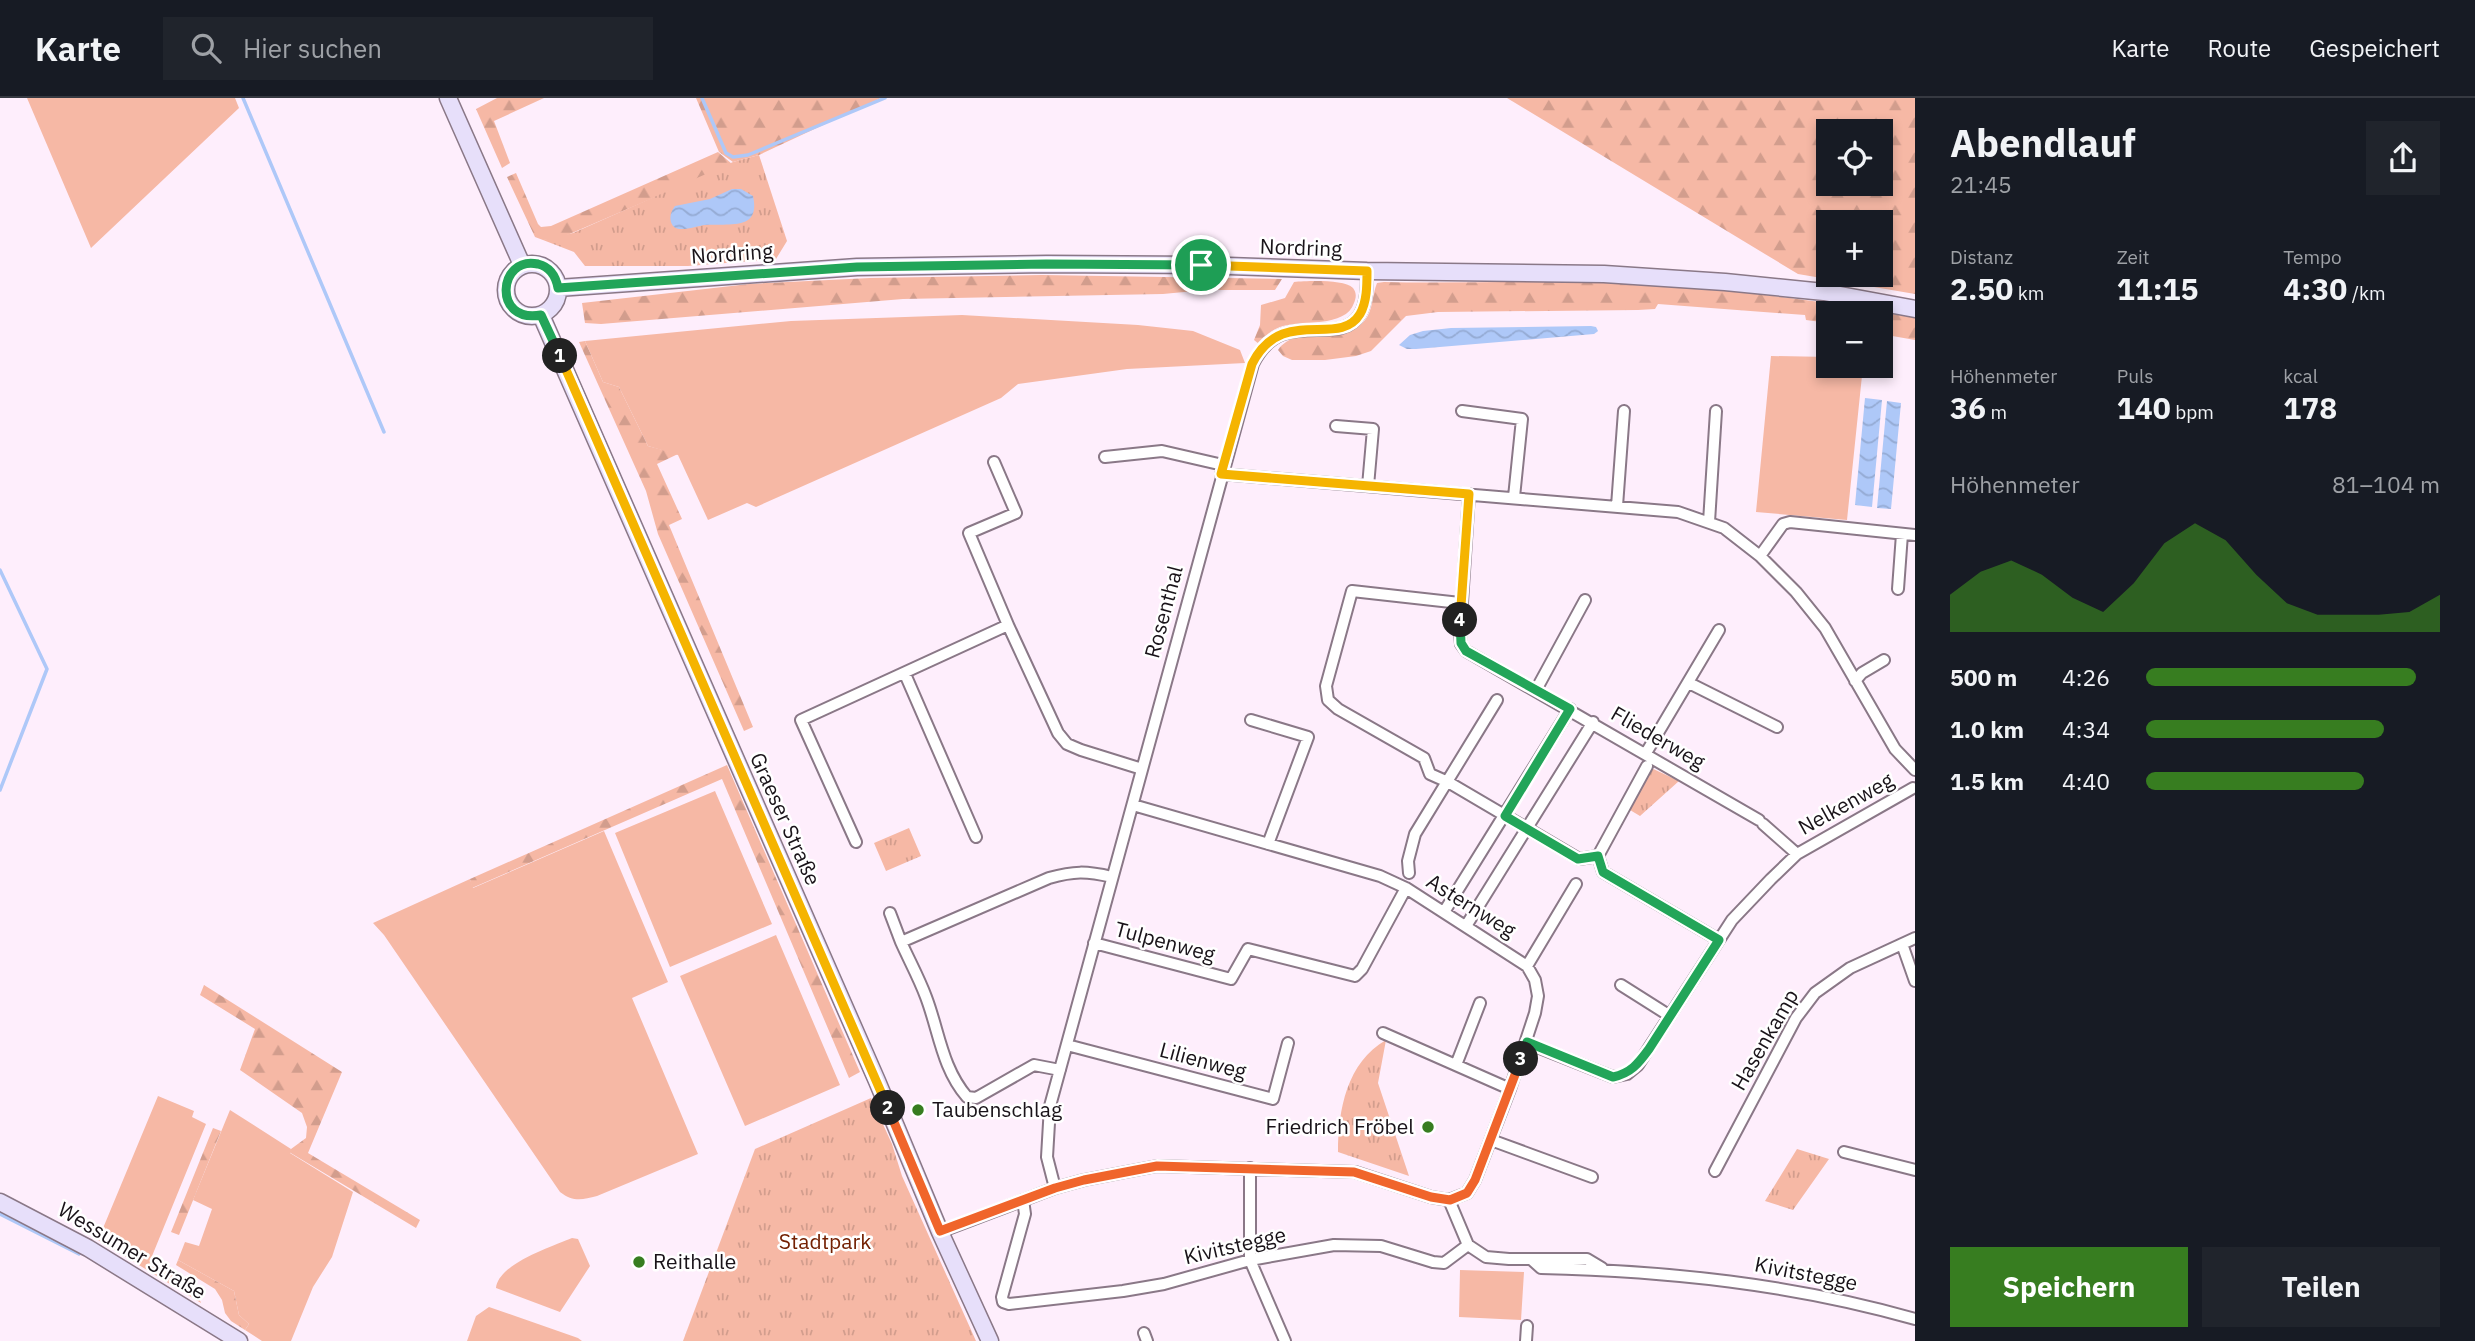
<!DOCTYPE html>
<html lang="de">
<head>
<meta charset="utf-8">
<style>
  body { margin:0; font-family:"IBM Plex Sans",sans-serif; background:#20242c; color:#f1f3f6; height:100vh; display:flex; flex-direction:column; font-size:26px; white-space:nowrap }
  * { box-sizing:border-box; margin:0 }
  p { font-size:23px; color:#9ea1a6 }
  .icon { flex:none; width:38px; height:38px; fill:none; stroke:currentColor; stroke-width:2; stroke-linecap:round; stroke-linejoin:round }
  .map { position:relative; flex:1; overflow:hidden }
  .panel { display:flex; flex-direction:column; background:#171b24; width:560px }
  .panel>* { flex:none }
  .buttons { position:absolute; left:1816px; top:21px; display:grid; gap:14px }
  .buttons a { display:grid; place-items:center; width:77px; height:77px; border-radius:0px; background:#171b24; box-shadow:0 4px 10px #0003; font-size:35px }
  .pin { position:absolute; display:grid; place-items:center; width:60px; height:60px; color:#fff; margin:-30px; border:4px solid #fff; border-radius:50%; box-shadow:0 2px 7px #0007 }
  .km { position:absolute; width:35px; height:35px; margin:-18px; border-radius:50%; background:#222; color:#fff; font-size:19px; line-height:35px; text-align:center }
  .round { display:grid; place-items:center; flex:none; width:74px; height:74px; border-radius:0px; background:#20242c }
  .overview { display:flex; align-items:center; justify-content:space-between; height:119px; padding:0 35px }
  h1 { font-size:38px; font-weight:800; line-height:52px }
  .stats { display:grid; grid-template-columns:repeat(3,1fr); gap:10px; height:119px; padding:7px 35px }
  .stats div { display:grid; align-content:center }
  .stats b { font-size:30px; font-weight:800 }
  .stats small { font-size:19px; font-weight:400 }
  .stats p { font-size:19px }
  .chart { height:196px; padding:14px 35px }
  .chart p { display:flex; justify-content:space-between }
  .chart svg { width:100%; height:126px; margin-top:7px; fill:#377d20; opacity:.7 }
  .button { display:flex; gap:14px; margin-top:auto; padding:14px 35px }
  .button a { flex:1; height:80px; border-radius:0px; background:#377d20; color:#fff; font-size:28px; font-weight:800; line-height:80px; text-align:center }
  .button a+a { background:#20242c; color:#f1f3f6 }
  ul { padding:0 35px; list-style:none; font-size:23px }
  li { display:grid; grid-template-columns:112px 84px 1fr; align-items:center; height:52px }
  li i { height:18px; border-radius:9px; background:#377d20 }
  header { display:flex; align-items:center; gap:42px; box-sizing:border-box; height:98px; padding:0 35px; background:#171b24; border-bottom:2px solid #363941 }
  header strong { font-size:33px }
  nav { display:flex; gap:38px; margin-inline-start:auto; font-size:24px }
  .search { width:490px; height:63px; background:#20242c; display:flex; align-items:center; gap:18px; box-sizing:border-box; padding:0 24px; border-radius:0px; color:#9ea1a6; font-size:26px }
  main { display:flex; flex:1; min-height:0 }
  .map>svg:first-child { display:block }
  .green { fill:#f6b8a5 }
  .forest { fill:url(#forest-firs); fill-rule:evenodd }
  .park { fill:url(#park-tufts) }
  .water { fill:url(#water-waves) }
  .lines { fill:none; stroke-linecap:round; stroke-linejoin:round }
  .stream { stroke:#aec8f8; stroke-width:3.5 }
  .minor-casing { stroke:#8a7887; stroke-width:14 }
  .secondary-casing { stroke:#8a7887; stroke-width:19 }
  .minor { stroke:#fff; stroke-width:10 }
  .secondary { stroke:#e7dffa; stroke-width:16 }
  .split-1-casing { stroke:#fff; stroke-width:14 }
  .split-2-casing { stroke:#fff; stroke-width:14 }
  .split-3-casing { stroke:#fff; stroke-width:14 }
  .split-4-casing { stroke:#fff; stroke-width:14 }
  .split-5-casing { stroke:#fff; stroke-width:14 }
  .split-1 { stroke:#22a559; stroke-width:9 }
  .split-2 { stroke:#f5b400; stroke-width:9 }
  .split-3 { stroke:#f0652b; stroke-width:9 }
  .split-4 { stroke:#22a559; stroke-width:9 }
  .split-5 { stroke:#f5b400; stroke-width:9 }
  .poi-dot { fill:#377d20; stroke:#fff; stroke-width:2.5 }
  .labels { text-anchor:middle; stroke-width:5; stroke-linejoin:round; paint-order:stroke }
  .street-label { font-size:21px; fill:#191319; stroke:#fff }
  .poi-label { font-size:21px; fill:#191319; stroke:#fff; text-anchor:start }
  .park-label { font-size:21px; fill:#732002; stroke:#fff }
</style>
</head>
<body>
<header>
<strong>Karte</strong>
<div class="search"><svg class="icon" aria-label="search" viewBox="0 0 24 24"><circle cx="10" cy="10" r="6"/><path d="M15 15l6 6"/></svg>Hier suchen</div>
<nav><a>Karte</a><a>Route</a><a>Gespeichert</a></nav>
</header>
<main>
<div class="map">
<svg width="1915" height="1243" viewBox="0 0 1915 1243">
  <defs>
    <pattern id="forest-firs" width="22" height="20" patternUnits="userSpaceOnUse" patternTransform="scale(1.75)"><rect width="22" height="20" fill="#f6b8a5"/><path d="M5 1l3.5 6h-7zM16 11l3.5 6h-7z" fill="#d29d8d"/></pattern>
    <pattern id="park-tufts" width="24" height="20" patternUnits="userSpaceOnUse" patternTransform="scale(1.75)"><rect width="24" height="20" fill="#f6b8a5"/><path d="M3 7l-1-3M5 7V3M7 7l1-3M15 17l-1-3M17 17v-4M19 17l1-3" fill="none" stroke="#d29d8d"/></pattern>
    <pattern id="water-waves" width="16" height="10" patternUnits="userSpaceOnUse" patternTransform="scale(1.75)"><rect width="16" height="10" fill="#aec8f8"/><path d="M0 5q4-4 8 0t8 0" fill="none" stroke="#95abd4"/></pattern>
  </defs>
  <rect width="100%" height="100%" fill="#feeefc"/>
  <!-- green -->
  <path class="green" d="M27 0H235L239 10 91 150Z
    M962 217 1138 227 1193 233 1240 252 1245 265 1127 271 1018 286 1001 300 756 409 747 405 708 422 678 357 648 348 619 289 603 284 585 243 791 223Z
    M1771 258 1829 259V268H1863L1847 422 1756 414Z
    M715 693 772 826 670 869 615 735Z
    M604 733 668 884 632 900 698 1056 597 1098C582 1102 573 1104 560 1094L384 837 373 825 470 781 473 790Z
    M776 837 840 987 745 1028 680 878Z
    M158 998 194 1013 192 1019 206 1026 150 1163 101 1135Z
    M230 1012 291 1051 290 1055 353 1094 332 1159 313 1189 291 1243H262L245 1232 249 1226 239 1217 234 1193 178 1162 185 1144 199 1148 212 1111 193 1102Z
    M572 1140 578 1141 590 1168 560 1214 496 1190C498 1166 551 1149 572 1140Z
    M1460 1172 1524 1174 1521 1222 1459 1219Z
    M489 1209 578 1240 582 1243H467L476 1218Z"/>
  <!-- forest -->
  <path class="forest" d="M497 0H544L494 23 510 65 502 70 476 11Z
    M696 0H881L759 57 733 64 719 54Z
    M1507 0H1915V196L1798 176ZM1829 33H1881V86H1829ZM1829 124H1881V177H1829Z
    M718 54 732 66 558 141 543 142 535 139 507 79 516 75 538 126 541 129 551 128Z
    M1042 177 1282 181 1275 192H1205L1163 196 903 201 601 226 585 225 582 205 749 186 870 180Z
    M1294 184C1307 183 1344 181 1353 190 1357 195 1356 200 1354 205 1346 230 1300 222 1280 229 1270 233 1265 238 1259 246L1254 242 1260 227 1261 207 1285 200Z
    M1384 184C1467 186 1551 181 1635 186 1729 191 1823 202 1915 220V242L1881 236V215H1829V225L1806 222 1805 217 1658 206 1655 211 1638 212 1438 214 1406 218 1371 253 1356 258 1325 262H1292L1283 258 1278 252C1298 224 1343 249 1365 222 1373 213 1372 197 1377 185Z
    M585 243 603 284 619 289 648 348 678 356 657 366 682 421 669 427 753 629 744 633 658 436 646 393 579 244Z
    M727 667 860 974 849 980 722 681 472 790 470 781Z
    M204 887 342 974 308 1055 420 1122 416 1130 289 1054 291 1051 306 1040 307 1029 302 1015 240 972 255 931 200 897Z
    M213 1030 221 1033 179 1137 171 1134Z
    M101 1135C122 1147 196 1185 201 1205L98 1142Z
    M178 1162 234 1193 239 1217 249 1226 245 1232 231 1223 225 1215 222 1202 215 1191 176 1167Z"/>
  <!-- park -->
  <path class="park" d="M759 57 787 143 776 161 688 168H585L574 154 543 142 573 135 733 64Z
    M1647 668 1679 683 1640 718 1625 709Z
    M909 730 921 758 886 773 874 745Z
    M1386 942 1378 985 1409 1078 1338 1054C1338 1012 1347 964 1386 942Z
    M871 1000 892 1046 902 1078 976 1243H683L755 1051Z
    M1797 1051 1829 1061 1793 1112 1765 1103Z"/>
  <!-- water -->
  <path class="water" d="M732 91H741L753 98C761 134 728 125 705 127 696 128 680 135 673 128 668 121 671 113 675 108L710 101Z
    M1591 228 1596 229 1598 233 1594 236 1416 251H1407L1399 247 1410 237 1423 233 1451 230Z
    M1865 300 1882 302 1872 409 1855 407Z
    M1887 303 1901 305 1891 411 1877 410Z"/>
  <g class="lines">
    <!-- stream -->
    <path class="stream" d="M243 0 384 334
      M702 0 726 55 733 59 748 57 885 0
      M0 472 47 571 0 692
      M0 1116 79 1156"/>
    <!-- minor casing -->
    <g class="minor-casing">
      <path id="minor" d="M1462 313 1522 321 1514 399
        M1336 328 1373 331 1368 388
        M1105 359 1162 353 1223 367
        M994 364 1016 415 969 435 1008 527
        M1221 376 1678 414 1724 430 1760 458 1796 494 1825 530 1895 651 1915 672
        M1469 396 1460 535 1461 546 1466 553 1759 722
        M1617 408 1624 313
        M1709 424 1716 313
        M1760 458 1783 426 1790 424 1915 437
        M1898 491 1902 436
        M1460 505 1352 493 1326 588 1328 602 1338 611 1424 660 1430 676 1448 684 1579 761 1598 758
        M905 576 976 739
        M1855 583 1862 575 1884 562
        M1689 585 1777 629
        M1536 592 1585 502
        M1251 622 1308 639 1268 746
        M1646 655 1719 532
        M1763 726 1797 756
        M856 744 801 622 1008 527 1058 635 1067 646 1081 652 1142 671
        M1598 758 1603 774 1719 842
        M1598 758 1647 668
        M1409 775 1408 763 1415 736 1497 602
        M1444 814 1570 611
        M890 815 901 844
        M1466 828 1593 624
        M1094 845 1231 881 1248 851 1355 878 1362 871 1406 790
        M1902 846 1915 883
        M1527 868 1576 786
        M1621 887 1670 918
        M1383 935 1510 991
        M1527 945 1613 979 1627 976 1638 967 1732 822 1771 781 1797 756 1913 690
        M1067 947 1273 1001 1288 945
        M1456 967 1480 905
        M1060 972 1034 967 976 1000 967 999C942 970 939 933 926 899 919 880 909 862 901 844L1049 780C1074 773 1086 773 1112 779
        M1491 1042 1592 1079
        M1844 1054 1915 1072
        M1250 1070V1162L1285 1243
        M1715 1073 1796 920 1815 895 1850 870 1915 840
        M1055 1090 1047 1059 1050 1008 1253 266C1282 206 1339 252 1360 216 1367 204 1367 187 1367 173
        M1023 1102 1025 1116 1002 1199 1003 1204 1009 1206 1123 1193 1164 1186 1250 1162 1334 1147 1381 1148 1433 1164 1444 1165 1468 1147
        M1449 1102 1468 1147 1486 1159 1509 1161H1587L1602 1170
        M940 1134 1055 1090 1084 1082 1157 1068 1355 1074 1431 1099 1449 1102 1467 1095 1475 1082 1510 991 1535 915 1538 898 1535 882 1527 868 1406 790 1380 778 1133 707
        M1531 1161 1541 1170C1668 1173 1792 1186 1915 1221
        M1144 1235 1147 1243
        M1526 1243 1527 1228"/>
    </g>
    <!-- secondary casing -->
    <g class="secondary-casing">
      <path id="secondary" d="M448 0 522 167
        M506 192a26 26 0 1 1 52 0a26 26 0 1 1-52 0Z
        M558 190 857 169 1047 166 1201 167 1367 173 1604 176 1725 184 1824 194 1915 211
        M541 217 877 983 940 1134 990 1243
        M0 1104 88 1150 239 1243"/>
    </g>
    <!-- minor -->
    <use href="#minor" class="minor"/>
    <!-- secondary -->
    <use href="#secondary" class="secondary"/>
  </g>
  <g class="lines">
    <!-- split-1 casing -->
    <g class="split-1-casing">
      <path id="split-1" d="M560 258 541 217C492 226 498 157 538 166 550 169 556 179 558 190L857 169 1046 166 1201 167"/>
    </g>
    <!-- split-2 casing -->
    <g class="split-2-casing">
      <path id="split-2" d="M560 258 888 1010"/>
    </g>
    <!-- split-3 casing -->
    <g class="split-3-casing">
      <path id="split-3" d="M888 1010 940 1133 1055 1090 1084 1082 1157 1068 1354 1074 1431 1099 1450 1102 1467 1095 1475 1082 1521 961"/>
    </g>
    <!-- split-4 casing -->
    <g class="split-4-casing">
      <path id="split-4" d="M1460 522 1461 545 1466 553 1570 611 1505 718 1578 761 1598 758 1603 774 1719 842 1649 951C1638 966 1631 975 1613 979L1527 944 1521 961"/>
    </g>
    <!-- split-5 casing -->
    <g class="split-5-casing">
      <path id="split-5" d="M1201 167 1367 173C1367 187 1367 204 1360 216 1339 251 1282 206 1252 266L1221 376 1469 396 1460 522"/>
    </g>
    <!-- split-1 -->
    <use href="#split-1" class="split-1"/>
    <!-- split-2 -->
    <use href="#split-2" class="split-2"/>
    <!-- split-3 -->
    <use href="#split-3" class="split-3"/>
    <!-- split-4 -->
    <use href="#split-4" class="split-4"/>
    <!-- split-5 -->
    <use href="#split-5" class="split-5"/>
  </g>
  <!-- markers -->
  <g class="poi-dot">
    <circle cx="918" cy="1012" r="7"/>
    <circle cx="1428" cy="1029" r="7"/>
    <circle cx="639" cy="1164" r="7"/>
  </g>
  <g class="labels">
    <!-- street labels -->
    <g class="street-label">
      <text transform="translate(1301 150) rotate(2)" y="7">Nordring</text>
      <text transform="translate(732 156) rotate(-4)" y="7">Nordring</text>
      <text transform="translate(1164 514) rotate(-75)" y="7">Rosenthal</text>
      <text transform="translate(1658 640) rotate(30)" y="7">Fliederweg</text>
      <text transform="translate(1846 706) rotate(-29)" y="7">Nelkenweg</text>
      <text transform="translate(785 721) rotate(66)" y="7">Graeser Straße</text>
      <text transform="translate(1471 808) rotate(32)" y="7">Asternweg</text>
      <text transform="translate(1165 844) rotate(15)" y="7">Tulpenweg</text>
      <text transform="translate(1765 942) rotate(-60)" y="7">Hasenkamp</text>
      <text transform="translate(1203 963) rotate(15)" y="7">Lilienweg</text>
      <text transform="translate(1235 1148) rotate(-13)" y="7">Kivitstegge</text>
      <text transform="translate(132 1153) rotate(31)" y="7">Wessumer Straße</text>
      <text transform="translate(1806 1176) rotate(11)" y="7">Kivitstegge</text>
    </g>
    <!-- poi labels -->
    <g class="poi-label">
      <text x="932" y="1019">Taubenschlag</text>
      <text x="1414" y="1036" text-anchor="end">Friedrich Fröbel</text>
      <text x="653" y="1171">Reithalle</text>
    </g>
    <!-- park labels -->
    <g class="park-label">
      <text x="825" y="1151">Stadtpark</text>
    </g>
  </g>
</svg>
<div class="buttons">
<a><svg class="icon" aria-label="locate" viewBox="0 0 24 24"><circle cx="12" cy="12" r="6"/><path d="M12 2v4M12 18v4M2 12h4M18 12h4"/></svg></a>
<a>+</a>
<a>−</a>
</div>
<div class="pin" style="left:1201px;top:167px;background:#1e9e55"><svg class="icon" aria-label="arrive" viewBox="0 0 24 24"><path d="M6 21V4h12l-3 4 3 4H6"/></svg></div>
<b class="km" style="left:560px;top:258px">1</b>
<b class="km" style="left:888px;top:1010px">2</b>
<b class="km" style="left:1521px;top:961px">3</b>
<b class="km" style="left:1460px;top:522px">4</b>
</div>
<section class="panel">
<div class="overview"><div><h1>Abendlauf</h1><p>21:45</p></div><a class="round"><svg class="icon" aria-label="share" viewBox="0 0 24 24"><path d="M12 15V3M7 8l5-5 5 5M5 13v7h14v-7"/></svg></a></div>
<div class="stats">
<div><p>Distanz</p><b>2.50<small> km</small></b></div>
<div><p>Zeit</p><b>11:15</b></div>
<div><p>Tempo</p><b>4:30<small> /km</small></b></div>
</div>
<div class="stats">
<div><p>Höhenmeter</p><b>36<small> m</small></b></div>
<div><p>Puls</p><b>140<small> bpm</small></b></div>
<div><p>kcal</p><b>178</b></div>
</div>
<div class="chart"><p><span>Höhenmeter</span>81–104 m</p>
<svg viewBox="0 0 160 44" preserveAspectRatio="none"><path d="M0 44V31L10 23L20 19L30 24L40 32L50 37L60 27L70 13L80 6L90 12L100 24L110 34L120 38L130 38L140 38L150 37L160 31V44z"/></svg>
</div>
<ul>
<li><b>500 m</b>4:26<i style="width:92%"></i></li>
<li><b>1.0 km</b>4:34<i style="width:81%"></i></li>
<li><b>1.5 km</b>4:40<i style="width:74%"></i></li>
</ul>
<div class="button"><a>Speichern</a><a>Teilen</a></div>
</section>
</main>
</body>
</html>
